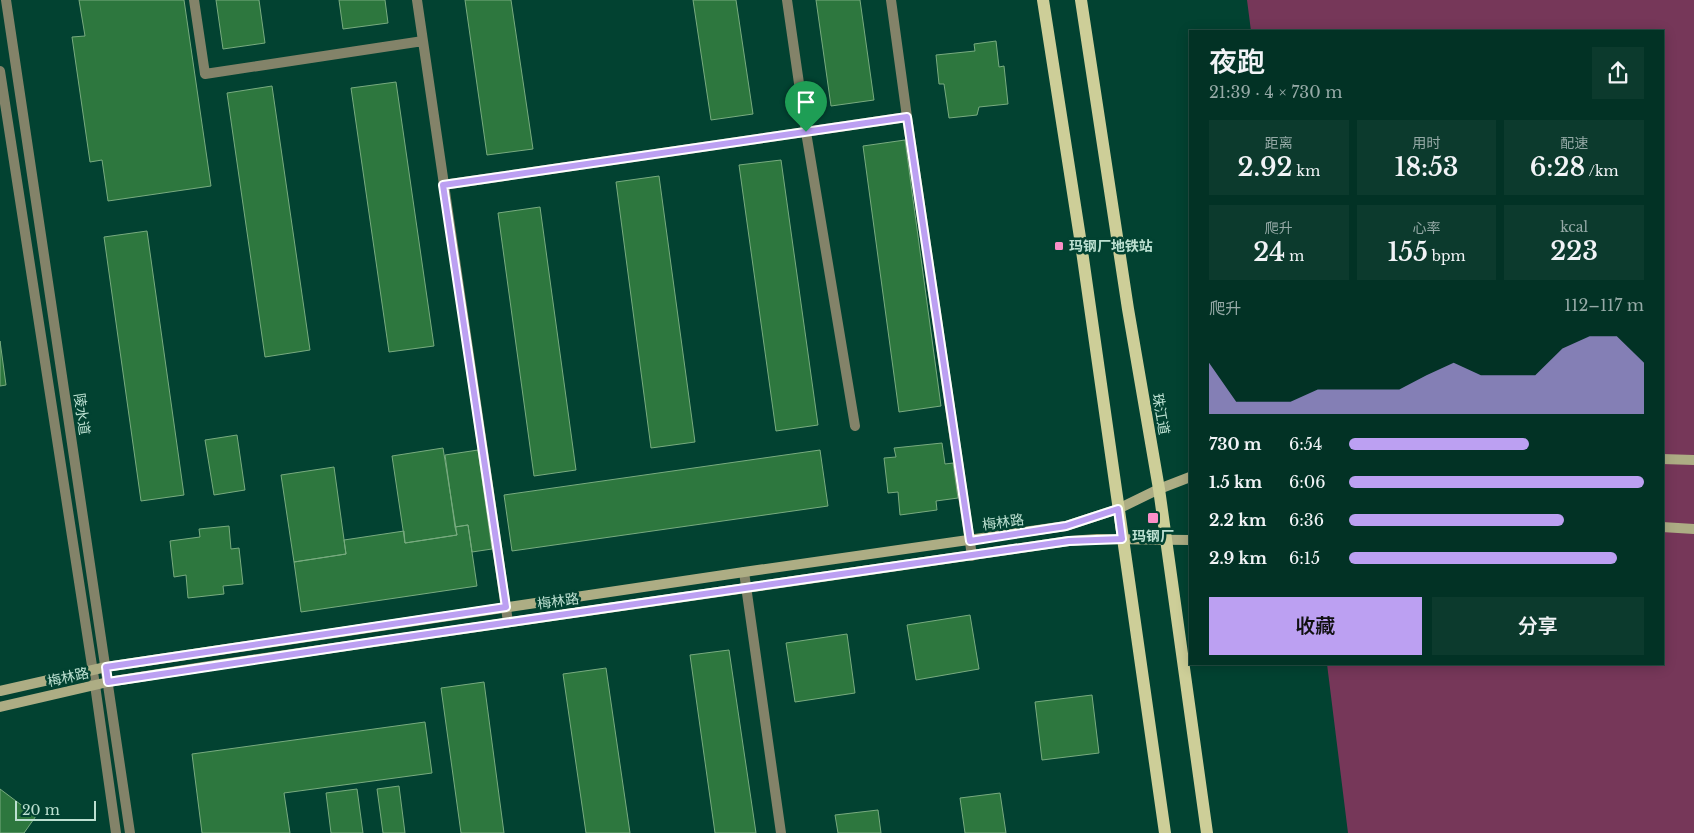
<!DOCTYPE html>
<html lang="zh">
<head>
<meta charset="utf-8">
<style>
  body { margin:0; font-family:"Libre Baskerville","Noto Sans SC",serif; background:#0c3a2d; color:#f1f3f6; height:100vh; display:flex; flex-direction:column; font-size:19px; white-space:nowrap }
  * { box-sizing:border-box; margin:0 }
  p { font-size:16px; color:#96aaa7 }
  .icon { flex:none; width:28px; height:28px; fill:none; stroke:currentColor; stroke-width:2; stroke-linecap:round; stroke-linejoin:round }
  .map { position:relative; flex:1; overflow:hidden }
  .panel { position:absolute; left:1189px; top:30px; width:475px; height:635px; display:flex; flex-direction:column; background:#023225; border-radius:0px; box-shadow:0 2px 12px #0003,0 0 0 1px #234d42 }
  .panel>* { flex:none }
  .scale { position:absolute; left:15px; bottom:12px; width:81px; box-sizing:border-box; padding-left:5px; border:2px solid #bce0d1; border-top:0; font-size:14px; line-height:18px; white-space:nowrap; color:#bce0d1; -webkit-text-stroke:4px #024231; paint-order:stroke }
  .pin { position:absolute; display:grid; place-items:center; width:42px; height:42px; color:#fff; margin:-51px -21px; border-radius:50% 50% 50% 0; rotate:-45deg; box-shadow:0 0 5px #0007 }
  .pin .icon { rotate:45deg }
  .round { display:grid; place-items:center; flex:none; width:52px; height:52px; border-radius:0px; background:#0c3a2d }
  .overview { display:flex; align-items:center; justify-content:space-between; height:85px; padding:0 20px }
  h1 { font-size:28px; font-weight:600; line-height:38px }
  .stats { display:grid; grid-template-columns:repeat(3,1fr); gap:8px; height:85px; padding:5px 20px }
  .stats div { display:grid; align-content:center; border-radius:0px; background:#0c3a2d; text-align:center }
  .stats b { font-size:25px; font-weight:600 }
  .stats small { font-size:14px; font-weight:400 }
  .stats p { font-size:14px }
  .chart { height:140px; padding:10px 20px }
  .chart p { display:flex; justify-content:space-between }
  .chart svg { width:100%; height:90px; margin-top:5px; fill:#bca0f2; opacity:.7 }
  .primary-button { display:flex; gap:10px; margin-top:auto; padding:10px 20px }
  .primary-button a { flex:1; height:58px; border-radius:0px; background:#bca0f2; color:#111; font-size:20px; font-weight:600; line-height:58px; text-align:center }
  .primary-button a+a { background:#0c3a2d; color:#f1f3f6 }
  ul { padding:0 20px; list-style:none; font-size:16px }
  li { display:grid; grid-template-columns:80px 60px 1fr; align-items:center; height:38px }
  li i { height:12px; border-radius:6px; background:#bca0f2 }
  .map>svg:first-child { display:block }
  .green { fill:#763759 }
  .building { fill:#2d773e; stroke:#78ab7f }
  .lines { fill:none; stroke-linecap:round; stroke-linejoin:round }
  .street { stroke:#838369; stroke-width:10 }
  .secondary { stroke:#adad84; stroke-width:10 }
  .primary { stroke:#cdce98; stroke-width:12 }
  .route-casing { stroke:#fff; stroke-width:10 }
  .route { stroke:#bca0f2; stroke-width:6 }
  .poi-dot { fill:#fa8fc7; stroke:#024231; stroke-width:2 }
  .labels { text-anchor:middle; stroke-width:5; stroke-linejoin:round; paint-order:stroke }
  .poi-label { font-size:14px; font-weight:bold; fill:#bce0d1; stroke:#024231; text-anchor:start }
  .street-label { font-size:14px; fill:#bce0d1; stroke:#024231 }
</style>
</head>
<body>
<div class="map">
<svg width="1694" height="833" viewBox="0 0 1694 833">
  <rect width="100%" height="100%" fill="#024231"/>
  <!-- green -->
  <path class="green" d="M1247 0H1694V833H1348L1327 664H1662V31H1251Z"/>
  <!-- building -->
  <path class="building" d="M79 0H184L211 186 108 201 102 160 90 162 72 37 85 36Z
    M216 0H259L265 43 223 49Z
    M339 0H385L388 23 343 29Z
    M465 0H511L533 149 487 155Z
    M693 0H736L753 114 711 120Z
    M816 0H860L874 100 831 106Z
    M996 41 999 67 1004 66 1008 104 979 107 977 115 949 118 944 84H939L936 55 975 51 974 44Z
    M396 82 434 346 389 352 351 88Z
    M272 86 310 350 265 357 227 93Z
    M905 140 941 406 899 412 863 146Z
    M781 160 818 425 776 431 739 165Z
    M659 176 695 442 651 448 616 182Z
    M540 207 576 470 534 476 498 213Z
    M147 231 184 495 141 501 104 237Z
    M0 341 6 385 0 386Z
    M237 435 245 490 214 495 205 440Z
    M942 443 945 464 953 463 958 498 936 501 937 510 900 515 898 492 888 493 884 458 896 457 894 448Z
    M443 448 457 535 405 543 392 456Z
    M478 450 492 549 472 552 468 525 455 527 445 455Z
    M820 450 828 506 512 551 504 495Z
    M334 467 346 554 294 562 281 475Z
    M468 525 477 586 301 612 294 562 346 554 344 540 404 531 405 543 457 535 455 527Z
    M229 526 231 549 239 548 243 584 223 586 224 594 188 598 186 575 174 577 170 541 200 537 199 529Z
    M970 615 979 669 916 680 907 625Z
    M847 634 855 693 795 702 786 643Z
    M729 650 756 833H715L690 655Z
    M606 668 630 833H586L563 674Z
    M484 682 504 833H461L441 688Z
    M1092 695 1099 753 1042 760 1035 702Z
    M425 722 432 773 284 793 290 833H202L192 754Z
    M399 786 405 833H383L377 789Z
    M0 789 36 816 24 833H0Z
    M357 789 363 833H331L326 793Z
    M1000 793 1006 833H965L960 798Z
    M878 810 881 833H838L835 815Z"/>
  <g class="lines">
    <!-- street -->
    <path class="street" d="M6 0 130 833
      M194 0 205 74 423 41
      M417 0 508 622
      M787 0 806 132 855 426
      M0 71 95 685 116 833
      M907 117 972 556
      M443 185 907 117 891 0
      M744 572 781 833"/>
    <!-- secondary -->
    <path class="secondary" d="M1662 459 1694 460
      M1662 527 1694 529
      M0 691 106 667 744 572 1066 526 1118 509 1159 489 1190 477
      M0 707 108 682 216 665 1069 541 1097 539 1190 540"/>
    <!-- primary -->
    <path class="primary" d="M1043 0 1081 244 1165 833
      M1081 0 1128 309 1159 489 1207 833"/>
  </g>
  <g class="lines">
    <!-- route casing -->
    <g class="route-casing">
      <path id="route" d="M907 117 970 541 1066 526 1118 509 1122 539 1069 541 373 642 108 682 106 667 506 607 443 185Z"/>
    </g>
    <!-- route -->
    <use href="#route" class="route"/>
  </g>
  <!-- markers -->
  <g class="poi-dot">
    <rect x="1054" y="241" width="10" height="10" rx="2.5"/>
    <rect x="1147" y="512" width="12" height="12" rx="2.5"/>
  </g>
  <g class="labels">
    <!-- poi labels -->
    <g class="poi-label">
      <text x="1069" y="251">玛钢厂地铁站</text>
      <text x="1153" y="541" text-anchor="middle">玛钢厂</text>
    </g>
    <!-- street labels -->
    <g class="street-label">
      <text transform="translate(82 414) rotate(82)" y="5">陵水道</text>
      <text transform="translate(1161 414) rotate(80)" y="5">珠江道</text>
      <text transform="translate(1003 522) rotate(-8)" y="5">梅林路</text>
      <text transform="translate(558 601) rotate(-8)" y="5">梅林路</text>
      <text transform="translate(68 677) rotate(-13)" y="5">梅林路</text>
    </g>
  </g>
</svg>
<div class="scale">20 m</div>
<div class="pin" style="left:806px;top:132px;background:#1e9e55"><svg class="icon" aria-label="arrive" viewBox="0 0 24 24"><path d="M6 21V4h12l-3 4 3 4H6"/></svg></div>
<section class="panel">
<div class="overview"><div><h1>夜跑</h1><p>21:39 · 4 × 730 m</p></div><a class="round"><svg class="icon" aria-label="share" viewBox="0 0 24 24"><path d="M12 15V3M7 8l5-5 5 5M5 13v7h14v-7"/></svg></a></div>
<div class="stats">
<div><p>距离</p><b>2.92<small> km</small></b></div>
<div><p>用时</p><b>18:53</b></div>
<div><p>配速</p><b>6:28<small> /km</small></b></div>
</div>
<div class="stats">
<div><p>爬升</p><b>24<small> m</small></b></div>
<div><p>心率</p><b>155<small> bpm</small></b></div>
<div><p>kcal</p><b>223</b></div>
</div>
<div class="chart"><p><span>爬升</span>112–117 m</p>
<svg viewBox="0 0 160 44" preserveAspectRatio="none"><path d="M0 44V19L10 38L20 38L30 38L40 32L50 32L60 32L70 32L80 25L90 19L100 25L110 25L120 25L130 12L140 6L150 6L160 19V44z"/></svg>
</div>
<ul>
<li><b>730 m</b>6:54<i style="width:61%"></i></li>
<li><b>1.5 km</b>6:06<i style="width:100%"></i></li>
<li><b>2.2 km</b>6:36<i style="width:73%"></i></li>
<li><b>2.9 km</b>6:15<i style="width:91%"></i></li>
</ul>
<div class="primary-button"><a>收藏</a><a>分享</a></div>
</section>
</div>
</body>
</html>
